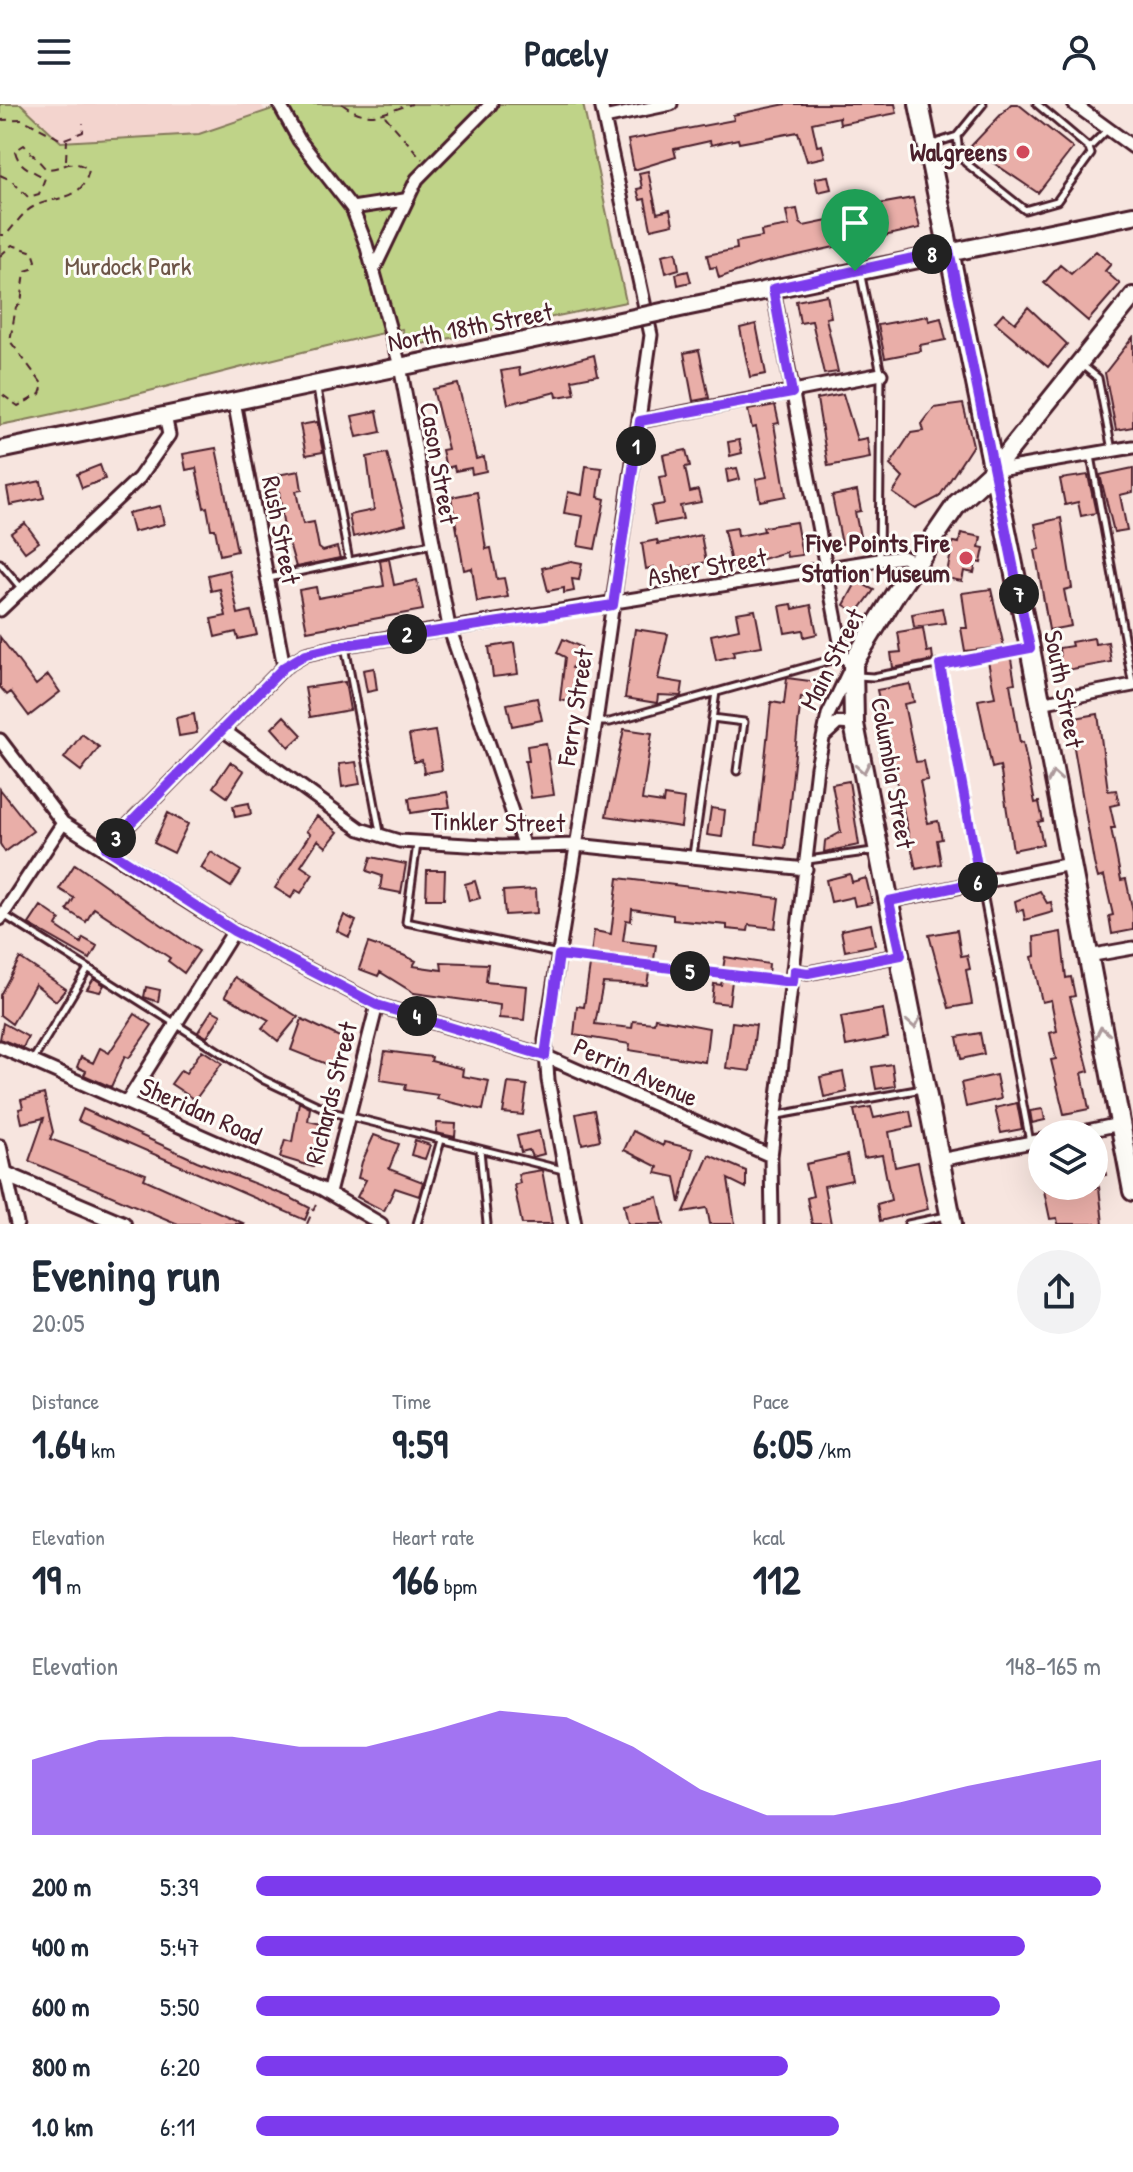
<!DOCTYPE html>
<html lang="en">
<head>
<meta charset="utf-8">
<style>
  body { margin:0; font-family:"Patrick Hand",sans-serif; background:#f2f2f3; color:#1f2937; height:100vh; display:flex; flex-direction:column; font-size:30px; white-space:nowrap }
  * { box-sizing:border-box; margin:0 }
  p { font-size:26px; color:#747a83 }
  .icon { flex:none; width:44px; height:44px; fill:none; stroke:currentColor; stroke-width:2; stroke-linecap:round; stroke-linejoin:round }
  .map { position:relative; height:1120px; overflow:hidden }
  .panel { display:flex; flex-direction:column; background:#fff; flex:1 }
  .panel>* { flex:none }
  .fabs { position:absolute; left:1028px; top:1016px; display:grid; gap:16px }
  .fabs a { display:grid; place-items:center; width:80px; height:80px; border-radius:50%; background:#fff; box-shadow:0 8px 32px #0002; font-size:40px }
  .pin { position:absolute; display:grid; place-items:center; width:68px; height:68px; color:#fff; margin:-82px -34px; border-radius:50% 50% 50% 0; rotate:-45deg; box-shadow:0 0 8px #0007 }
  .pin .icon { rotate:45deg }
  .km { position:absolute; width:40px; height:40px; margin:-20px; border-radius:50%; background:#222; color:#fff; font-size:22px; line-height:40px; text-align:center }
  .round { display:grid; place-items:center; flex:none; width:84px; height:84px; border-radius:42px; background:#f2f2f3 }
  .head { display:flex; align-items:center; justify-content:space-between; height:136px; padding:0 32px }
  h1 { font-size:44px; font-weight:800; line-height:60px }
  .stats { display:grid; grid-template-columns:repeat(3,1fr); gap:12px; height:136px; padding:8px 32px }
  .stats div { display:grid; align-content:center }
  .stats b { font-size:40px; font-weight:800 }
  .stats small { font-size:22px; font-weight:400 }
  .stats p { font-size:22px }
  .chart { height:224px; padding:16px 32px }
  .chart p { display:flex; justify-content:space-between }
  .chart svg { width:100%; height:144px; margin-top:8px; fill:#7c3aed; opacity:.7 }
  ul { padding:0 32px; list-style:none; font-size:26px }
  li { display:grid; grid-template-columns:128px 96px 1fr; align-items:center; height:60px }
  li i { height:20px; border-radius:10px; background:#7c3aed }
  header { display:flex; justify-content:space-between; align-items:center; height:104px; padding:0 32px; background:#fff; font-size:36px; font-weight:800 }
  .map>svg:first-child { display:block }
  .built { fill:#f3d4ce }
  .green { fill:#bfd388; stroke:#84795a; stroke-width:2 }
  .building { fill:#e9aea8; stroke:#4a1f2b; stroke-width:2 }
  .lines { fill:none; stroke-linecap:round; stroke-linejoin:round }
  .service-casing { stroke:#4a1f2b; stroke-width:11 }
  .minor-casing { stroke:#4a1f2b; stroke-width:17 }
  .tertiary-casing { stroke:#4a1f2b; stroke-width:20 }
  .secondary-casing { stroke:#4a1f2b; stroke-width:22 }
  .primary-casing { stroke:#4a1f2b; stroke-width:24 }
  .path { stroke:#4a1f2b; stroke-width:2; stroke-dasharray:8 6; stroke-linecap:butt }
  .service { stroke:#fdfcf7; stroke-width:5 }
  .minor { stroke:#fdfcf7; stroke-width:11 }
  .tertiary { stroke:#fdfcf7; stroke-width:14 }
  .secondary { stroke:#fdfcf7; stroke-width:16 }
  .primary { stroke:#fdfcf7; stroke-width:18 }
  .secondary-bridge-casing { stroke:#4a1f2b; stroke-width:22; stroke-linecap:butt }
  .secondary-bridge { stroke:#fdfcf7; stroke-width:16 }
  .oneway { stroke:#ac999b }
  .route-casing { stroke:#fff; stroke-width:16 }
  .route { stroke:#7c3aed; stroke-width:10 }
  .poi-dot { fill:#d1495b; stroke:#fdfcf7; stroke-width:3 }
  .labels { text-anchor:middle; stroke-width:6; stroke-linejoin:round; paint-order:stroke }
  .poi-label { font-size:26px; font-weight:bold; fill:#4a1f2b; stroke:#fdfcf7; text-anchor:end }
  .park-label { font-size:26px; fill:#6d5547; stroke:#fdfcf7 }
  .street-label { font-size:26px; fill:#4a1f2b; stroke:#fdfcf7 }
</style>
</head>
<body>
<header><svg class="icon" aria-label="menu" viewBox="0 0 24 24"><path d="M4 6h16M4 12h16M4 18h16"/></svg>Pacely<svg class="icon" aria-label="person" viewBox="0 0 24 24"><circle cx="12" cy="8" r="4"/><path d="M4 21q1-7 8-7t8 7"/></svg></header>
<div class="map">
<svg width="1133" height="1120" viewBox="0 0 1133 1120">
  <rect width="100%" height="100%" fill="#f7e5df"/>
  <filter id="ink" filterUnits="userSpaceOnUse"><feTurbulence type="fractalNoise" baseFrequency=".0125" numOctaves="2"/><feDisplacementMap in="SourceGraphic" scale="16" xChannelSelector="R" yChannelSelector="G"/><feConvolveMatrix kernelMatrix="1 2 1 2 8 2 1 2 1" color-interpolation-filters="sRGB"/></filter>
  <g filter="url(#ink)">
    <!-- built -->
    <path class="built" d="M21 0H261L266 9 199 30 60 38Z"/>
    <!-- green -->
    <path class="green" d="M0 0H21L61 38 199 30 287 0H583L626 198 407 243 402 225C267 253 135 295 0 321Z"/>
    <!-- building -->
    <path class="building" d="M786 0H895L897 9 840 20 839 13 812 19 817 42 822 41 825 53 807 57 798 28 739 39 738 35 711 41 710 37 674 45 676 53 634 66 628 36 734 16 733 11Z
      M1011 0H1018L1073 44 1038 89 970 43Z
      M648 67 657 109 670 106 673 120 651 125 645 95 640 96 637 85 642 84 639 69Z
      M828 72 831 85 818 88 815 74Z
      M913 94 920 124 758 160 719 174 716 163 710 164 707 151 737 145 736 138 762 133 761 127 789 122 786 107 797 105 800 119 804 122 870 108 874 101Z
      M1096 147 1111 160 1105 167 1120 180 1088 217 1044 179 1060 161 1071 170Z
      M676 148 679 165 666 169 662 151Z
      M688 167 691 178 678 181 676 170Z
      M827 191 831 213 826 214 838 268 824 270 812 217 800 219 796 197Z
      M1028 203 1067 240 1048 263 995 218 1003 209 1015 219Z
      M928 212 929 217 941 214 946 236 920 241 921 247 885 254 878 221Z
      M756 220 766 270 750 273 740 224Z
      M1133 233V323L1116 326 1105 269Z
      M699 246 709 294 693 297 684 249Z
      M594 251 598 271 572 276 575 290 557 293 556 288 508 300 501 267 519 264 520 271Z
      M458 280 476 355 484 353 486 367 472 370 471 364 455 367 454 362 446 364 442 346 448 345 433 285Z
      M843 290 857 336 867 334 870 354 828 362 817 295Z
      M963 300 973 341 939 393 916 405 893 389 903 374 890 361 911 329 924 327 922 320 934 304Z
      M775 301 779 319 774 320 786 392 760 397 756 375 767 373 756 323 752 324 748 306Z
      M377 307 381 328 357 333 352 312Z
      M317 318 323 348 306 351 300 321Z
      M739 336 742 349 730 352 728 338Z
      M216 344 237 447 220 451 215 425H211L207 403 204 404 196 364 186 366 183 350Z
      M686 346 690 362 685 363 690 388 698 386 701 398 680 402 683 415 655 420 651 402 664 400 659 373 667 372 663 351Z
      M387 349 406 420 353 433 349 411 374 406 367 353Z
      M100 361 105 375 82 384 77 370Z
      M586 362 602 364 598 393 605 395 595 445 578 442 583 412 564 409 568 388 582 391Z
      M737 364 740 375 728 378 726 366Z
      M1133 364V388L1120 391 1127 426 1114 428 1100 371Z
      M299 367 302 386 296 387 303 420 314 418 319 444 323 447 337 443 340 454 296 463 283 418 277 371Z
      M1088 371 1096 409 1081 412 1078 398 1065 401 1060 375Z
      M41 377 44 394 10 401 7 384Z
      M857 387 861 407 855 408 861 437 842 440 832 392Z
      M477 388 486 445 491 444 497 475 504 474 508 493 477 498 472 464 464 466 451 393Z
      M160 402 164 420 133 428 128 409Z
      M1061 414 1072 484 1064 486 1071 522 1049 526 1035 446 1040 445 1035 420Z
      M796 418 802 451 787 453 786 448 732 464 724 426 737 424 738 432 764 427 763 423Z
      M25 419 39 438 25 448 11 429Z
      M961 429 981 433 979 443 984 444 981 459 976 458 974 469 964 467 962 477 946 474 953 438 959 439Z
      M701 431 706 458 655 471 654 463 646 465 642 439 657 436 658 440Z
      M389 455 394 481 417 476 423 506 307 527 299 486 316 483 318 494 384 482 380 457Z
      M571 457 582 459 579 476 572 475 574 487 564 489V484L548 487 542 464Z
      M229 466 238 510 251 507 257 531 238 535 236 528 215 533 211 515 226 512 220 485 211 487 208 471Z
      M857 477 874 486 857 509 844 501Z
      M991 485 1004 543 965 547 961 524H967L962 489Z
      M792 500 793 505 811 501 817 530 804 533 803 526 785 529 780 502Z
      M942 504 945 519 914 523 912 510Z
      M755 506 762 542 733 547 734 552 716 556 711 531 739 525 736 509Z
      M923 524 927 548 932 547 933 556 893 564 891 549 901 548 898 528Z
      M635 525 668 530 658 575 683 579 681 592 658 591 657 599 625 594Z
      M0 533 36 581 48 571 60 588 29 612 11 588 7 591 0 583Z
      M1094 534 1095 540 1108 538 1111 558 1061 567 1059 544 1072 542 1071 538Z
      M563 535 581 543 572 564 581 565 576 599 560 596 565 553 557 549Z
      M514 539 518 570 493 573 489 543Z
      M1006 553 1011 555 1015 579 1010 580 1020 639 1023 638 1035 699 1039 698 1043 717 1038 718 1043 740 1013 746 1000 662 992 664 978 596 995 593 988 557Z
      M374 564 377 586 367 588 363 566Z
      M787 574 818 578 815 595 801 593 785 744 756 740 771 598 784 600Z
      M345 578 350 606 310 613 305 584Z
      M910 580 914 598 904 600 916 658 924 657 928 676 920 677 928 719 938 717 942 735 937 736 941 760 916 765 877 586Z
      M537 594 542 616 512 622 507 600Z
      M194 610 197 629 179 632 176 614Z
      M1098 610 1108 687 1116 686 1119 700 1110 702 1115 724H1111L1121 776 1126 775 1133 808V826L1112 830 1109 812 1113 811 1104 772 1098 774 1094 759 1069 615Z
      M284 612 302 631 289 643 272 624Z
      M624 625 652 629 642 696 663 699 664 692 684 695 681 723 606 712Z
      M435 627 442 666 424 669 422 656 414 658 409 631Z
      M82 630 99 643 81 667 64 654Z
      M546 639 554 691 531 694 525 657H529L527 642Z
      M230 658 244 667 227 693 213 683Z
      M356 658 360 680 342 683 339 660Z
      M849 677 859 741 824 748 825 737 841 728 832 680Z
      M0 685 33 727 5 748 0 740Z
      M447 688 450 703 411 709 409 694Z
      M249 699 251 710 235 713 233 702Z
      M711 704 725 706 722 733 707 731Z
      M168 709 188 720 174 749 154 739Z
      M317 712 338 728 326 743 318 736 301 762 313 770 301 789 296 786 291 794 275 784 310 730 306 727Z
      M211 748 241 767 231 783 201 764Z
      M371 753 406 760 401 789 380 785 382 772 367 767Z
      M75 760 199 847 184 869 168 857 170 854 94 804 86 818 67 806 74 794 59 785Z
      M427 766H445L444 795H426Z
      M850 770 852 778 866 774 872 799 855 802 853 793 831 798 826 776Z
      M618 774 779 794 775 824 749 821 748 827 727 825V821L673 816V811L632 805 631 817 626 816 623 837 656 841 654 856 591 850 594 827 611 830Z
      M475 777 480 794 469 797 465 780Z
      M536 785 537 809 505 811 503 787Z
      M1040 787 1047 799 1051 798 1053 808 1025 816 1023 806 1017 807 1015 797Z
      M41 802 60 815 56 822 81 839 83 834 97 842 90 855 29 820Z
      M344 811 356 817 349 833 337 827Z
      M871 820 875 841 845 847 841 826Z
      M957 826 961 852 967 851 970 865 966 866 972 900 949 904 929 831Z
      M1061 828 1066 874 1071 873 1075 892 1070 893 1089 967 1082 969 1089 1005 1064 1010 1051 956 1056 955 1050 929 1057 927 1051 896 1042 898 1032 853 1035 852 1034 833Z
      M368 839 403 851 416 857 413 862 442 866 441 858 488 860 486 878 527 882 524 916 499 914 500 901 414 889 380 868 378 872 359 865Z
      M725 853 769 860 768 870 723 865Z
      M20 854 66 885 56 897 35 880 12 920 0 911V891Z
      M590 861 649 868 647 881 603 879 595 920 632 924 633 917 654 919 655 914 709 924 705 958 629 946 630 940 574 931 577 902 584 903Z
      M235 873 298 913 278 937 262 924 269 916 225 892Z
      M94 874 104 881 100 888 87 885Z
      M722 876 732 877 729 900 712 898 714 880 721 881Z
      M146 883 160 886 158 898 144 893Z
      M883 905 888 934 846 942 841 913Z
      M212 906 221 911 207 933 198 928Z
      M135 910 152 921 129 954 125 952 111 983 84 971 86 967 77 963 81 953 93 959 100 944 109 949Z
      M302 915 348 937 334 963 291 946Z
      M732 918 756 921 750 967 726 964Z
      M3 919 28 933 23 944 0 935Z
      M980 929 984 950 961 955 957 933Z
      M202 946 222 959 195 996 171 980 181 966 186 969Z
      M385 947 432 953 431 957 463 965 462 972 489 977 483 1006 437 995 438 991 405 986 406 980 380 976Z
      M892 960 895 982 876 985 872 963Z
      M843 968 847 988 824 993 820 973Z
      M996 971 1001 995 966 1003 961 979Z
      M508 979 527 981 523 1011 503 1009Z
      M44 990 53 1028 50 1035 146 1070 144 1075 245 1120H178L29 1057 44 1014 22 1019 19 1005 23 1004 21 996Z
      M299 998 310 1004 308 1017 326 1021 313 1063 280 1053 285 1036 292 1038Z
      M1017 999 1022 1025 1001 1029 995 1004Z
      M871 1003 874 1014 910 1007 913 1023 889 1028 895 1063 918 1058 928 1105 880 1117 877 1100 891 1096 882 1051 864 1054 854 1006Z
      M83 1005 197 1057 289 1093 310 1104 305 1116 78 1017Z
      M1043 1005 1045 1016 1032 1019 1030 1007Z
      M594 1006 600 1036 582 1040 576 1010Z
      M437 1019 456 1020 455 1033 436 1029Z
      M539 1027 544 1050 532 1053 529 1046 521 1048 517 1032Z
      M633 1027 663 1042 664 1038 693 1045 680 1099 675 1073 656 1069 658 1063 624 1046Z
      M374 1031 399 1040 389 1065 423 1078 419 1092 395 1084 384 1107 357 1093 366 1076 358 1074 362 1058Z
      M1094 1035H1099L1106 1071 1094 1073Z
      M415 1036 430 1041 425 1055 411 1051Z
      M709 1051 746 1067V1084L728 1075 735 1120H710L707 1104 684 1108Z
      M847 1051 852 1076 824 1082 831 1120H812L807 1094 813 1092 806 1060Z
      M542 1066 552 1120H522L514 1081 520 1079 518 1070Z
      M1043 1082 1073 1083 1074 1088 1099 1083 1103 1120H1058L1057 1114 1050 1115Z
      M658 1093 664 1120H628L624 1100Z"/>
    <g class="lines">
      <!-- service casing -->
      <g class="service-casing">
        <path id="service" d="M983 0 957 32 959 49 966 59 1025 106 1057 97 1091 50 1089 44 1037 0
          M933 40 957 32
          M1089 44 1108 25
          M861 172 881 270 879 455
          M1082 261 1098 274 1112 346
          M317 285 349 457
          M1091 352 1133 582
          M0 459 22 485
          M269 474 431 440
          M345 542 380 728
          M940 561 1030 1038
          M858 572 873 573 1026 544
          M712 614 744 618 737 667
          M597 618H610L842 553
          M417 740 406 818 578 854 792 878
          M693 751 716 588
          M808 756 873 747
          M4 811 264 976 332 1008 563 1066
          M33 956 87 866
          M778 1011 922 985
          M480 1046 487 1120
          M417 1120 441 1036
          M908 1120 946 1112"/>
      </g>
      <!-- minor casing -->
      <g class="minor-casing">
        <path id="minor" d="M279 0 299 36 352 104 366 140 400 262 449 523 524 743
          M1074 0 1133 43
          M604 14 671 0
          M352 104 404 96
          M374 165 417 75 491 0
          M234 297 284 563
          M640 317 881 270
          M993 367 1133 343
          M0 506 139 374 169 331 165 311
          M1040 599 1133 581
          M223 626 360 725 399 737 501 743 576 741 806 765
          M824 632 838 619 854 620
          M0 636 63 719 234 827 377 901 545 952 771 1052
          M106 744 284 563 306 550 345 541 879 456 903 453 917 459
          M889 797 1070 760
          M0 815 63 719
          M1088 852 1133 844
          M794 867 808 869 901 851
          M0 943 322 1085 381 1120
          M127 998 234 827
          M1073 1030 1120 1020
          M0 1042 17 1120
          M940 1056 1042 1036
          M329 1089 377 901
          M575 1120 548 976 545 936 596 618 651 231 601 0
          M772 1120 771 1052 817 663 828 611 853 559 843 553 773 185"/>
      </g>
      <!-- tertiary casing -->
      <g class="tertiary-casing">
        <path id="tertiary" d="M0 1068 123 1120"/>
      </g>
      <!-- secondary casing -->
      <g class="secondary-casing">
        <path id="secondary" d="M685 203 1133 111
          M0 346 606 220
          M993 367 1133 192"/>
      </g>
      <!-- primary casing -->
      <g class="primary-casing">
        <path id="primary" d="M919 0 1030 544 1133 1087
          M952 1120 854 620 853 559 896 489 957 400 993 367"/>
      </g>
      <!-- path -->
      <path class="path" d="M342 0C369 20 384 8 412 0
        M385 12 422 55
        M0 16 22 15 62 36 83 28V19
        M66 56 67 36
        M0 71 11 76 28 93 39 90 45 74C32 66 19 64 15 47L24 41 46 65C65 65 71 52 89 66 82 99 55 91 33 103 22 109 15 121 6 131H0
        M0 152 12 141 33 148 36 157 32 165 25 167 21 200 16 203 10 237 43 281 40 290 18 302 0 289
        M307 1120 318 1095"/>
      <!-- service -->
      <use href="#service" class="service"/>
      <!-- minor -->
      <use href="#minor" class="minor"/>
      <!-- tertiary -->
      <use href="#tertiary" class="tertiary"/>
      <!-- secondary -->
      <use href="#secondary" class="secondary"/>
      <!-- primary -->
      <use href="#primary" class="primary"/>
      <!-- secondary-bridge casing -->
      <g class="secondary-bridge-casing">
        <path id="secondary-bridge" d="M606 220 685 203"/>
      </g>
      <!-- secondary-bridge -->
      <use href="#secondary-bridge" class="secondary-bridge"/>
    </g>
    <!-- one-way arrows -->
    <defs><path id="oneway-chevron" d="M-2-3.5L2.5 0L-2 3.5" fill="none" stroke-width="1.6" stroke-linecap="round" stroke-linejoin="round" transform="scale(2)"/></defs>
    <g class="oneway">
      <use href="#oneway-chevron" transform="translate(863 664) rotate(79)"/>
      <use href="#oneway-chevron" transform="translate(1054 673) rotate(-100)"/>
      <use href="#oneway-chevron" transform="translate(914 919) rotate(79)"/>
      <use href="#oneway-chevron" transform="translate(1102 928) rotate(-101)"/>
    </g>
  </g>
  <g class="lines" filter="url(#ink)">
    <!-- route casing -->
    <g class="route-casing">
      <path id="route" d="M949 146 1030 544 940 561 980 778 889 797 901 851 808 869 794 867 793 878 559 851 545 952 377 901 234 827 106 744 284 563 306 550 345 541 613 501 640 317 792 289 773 185Z"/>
    </g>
    <!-- route -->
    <use href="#route" class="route"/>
  </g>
  <!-- markers -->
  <g class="poi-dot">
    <circle cx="1023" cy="48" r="8"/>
    <circle cx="966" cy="454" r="8"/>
  </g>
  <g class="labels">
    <!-- poi labels -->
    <g class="poi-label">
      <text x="1007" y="57">Walgreens</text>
      <text x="950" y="448">Five Points Fire<tspan x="950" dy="30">Station Museum</tspan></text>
    </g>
    <!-- park labels -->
    <g class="park-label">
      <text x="128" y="171">Murdock Park</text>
    </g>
    <!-- street labels -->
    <g class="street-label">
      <text transform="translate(470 223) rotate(-11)" y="9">North 18th Street</text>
      <text transform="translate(439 359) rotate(80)" y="9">Cason Street</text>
      <text transform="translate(281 426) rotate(79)" y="9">Rush Street</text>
      <text transform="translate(707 463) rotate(-10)" y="9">Asher Street</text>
      <text transform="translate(832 555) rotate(-63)" y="9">Main Street</text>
      <text transform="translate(1064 585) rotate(79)" y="9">South Street</text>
      <text transform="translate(575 603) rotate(-81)" y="9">Ferry Street</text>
      <text transform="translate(893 669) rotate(80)" y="9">Columbia Street</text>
      <text transform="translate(498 718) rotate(1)" y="9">Tinkler Street</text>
      <text transform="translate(636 968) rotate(24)" y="9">Perrin Avenue</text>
      <text transform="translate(331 989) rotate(-76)" y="9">Richards Street</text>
      <text transform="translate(201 1007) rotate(24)" y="9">Sheridan Road</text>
    </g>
  </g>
</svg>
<div class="fabs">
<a><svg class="icon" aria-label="layers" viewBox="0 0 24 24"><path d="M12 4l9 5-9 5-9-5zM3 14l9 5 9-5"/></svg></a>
</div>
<div class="pin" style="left:855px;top:167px;background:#1e9e55"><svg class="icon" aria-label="arrive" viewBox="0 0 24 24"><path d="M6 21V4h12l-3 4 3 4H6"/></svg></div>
<b class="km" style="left:636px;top:342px">1</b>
<b class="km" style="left:407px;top:530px">2</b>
<b class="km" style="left:116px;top:734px">3</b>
<b class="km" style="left:417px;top:912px">4</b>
<b class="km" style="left:690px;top:867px">5</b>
<b class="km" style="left:978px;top:778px">6</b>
<b class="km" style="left:1019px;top:490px">7</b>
<b class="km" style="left:932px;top:150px">8</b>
</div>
<section class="panel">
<div class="head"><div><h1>Evening run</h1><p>20:05</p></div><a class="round"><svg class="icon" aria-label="share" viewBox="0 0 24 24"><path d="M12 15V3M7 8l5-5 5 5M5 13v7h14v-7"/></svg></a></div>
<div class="stats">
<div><p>Distance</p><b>1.64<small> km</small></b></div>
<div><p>Time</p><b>9:59</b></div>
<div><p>Pace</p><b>6:05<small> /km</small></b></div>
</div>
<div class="stats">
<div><p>Elevation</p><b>19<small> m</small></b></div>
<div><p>Heart rate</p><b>166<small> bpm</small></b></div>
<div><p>kcal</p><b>112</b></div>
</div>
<div class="chart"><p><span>Elevation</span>148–165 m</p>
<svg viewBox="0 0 160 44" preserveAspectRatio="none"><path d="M0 44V21L10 15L20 14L30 14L40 17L50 17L60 12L70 6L80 8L90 17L100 30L110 38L120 38L130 34L140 29L150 25L160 21V44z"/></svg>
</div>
<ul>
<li><b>200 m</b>5:39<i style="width:100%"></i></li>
<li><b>400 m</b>5:47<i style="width:91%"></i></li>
<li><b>600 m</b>5:50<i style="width:88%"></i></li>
<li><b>800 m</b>6:20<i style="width:63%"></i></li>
<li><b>1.0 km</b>6:11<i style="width:69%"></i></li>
</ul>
</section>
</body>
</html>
